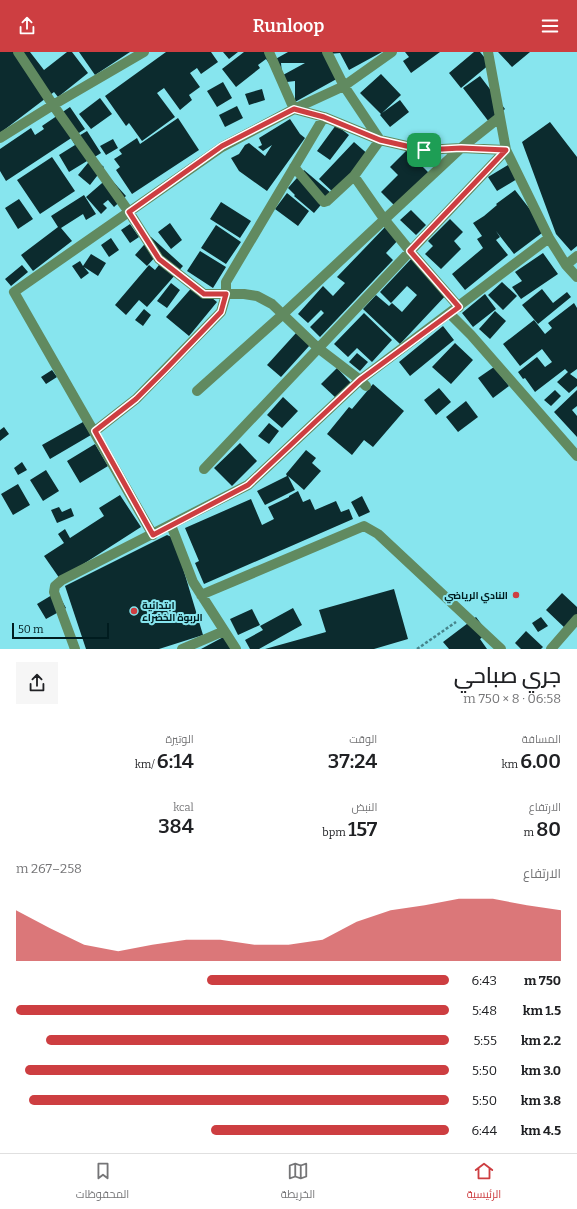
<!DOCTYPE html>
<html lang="ar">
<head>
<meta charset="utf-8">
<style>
  body { margin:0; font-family:Bitter,Cairo,serif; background:#f6f6f6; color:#202124; direction:rtl; height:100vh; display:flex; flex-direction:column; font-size:15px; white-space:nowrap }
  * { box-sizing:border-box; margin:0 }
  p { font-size:13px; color:#757577 }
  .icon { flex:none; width:22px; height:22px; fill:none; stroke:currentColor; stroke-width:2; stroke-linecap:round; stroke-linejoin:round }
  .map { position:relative; height:597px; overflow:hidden; direction:ltr }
  .sheet { display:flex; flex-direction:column; background:#fff; flex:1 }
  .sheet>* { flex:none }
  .scale { position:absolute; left:12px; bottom:10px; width:97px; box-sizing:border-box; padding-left:4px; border:2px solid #001c1f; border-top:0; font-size:11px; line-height:14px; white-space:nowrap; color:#001c1f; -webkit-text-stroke:3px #87e5ee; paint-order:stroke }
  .pin { position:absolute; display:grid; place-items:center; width:34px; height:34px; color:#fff; margin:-17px; border-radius:8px; box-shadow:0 2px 6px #0006 }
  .round { display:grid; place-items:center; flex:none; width:42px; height:42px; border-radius:0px; background:#f6f6f6 }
  .overview { display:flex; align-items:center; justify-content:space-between; height:68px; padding:0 16px }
  h1 { font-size:22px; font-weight:600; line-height:30px }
  .metrics { display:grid; grid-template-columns:repeat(3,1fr); gap:6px; height:68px; padding:4px 16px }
  .metrics div { display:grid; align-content:center }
  .metrics b { font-size:20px; font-weight:600 }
  .metrics small { font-size:11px; font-weight:400 }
  .metrics p { font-size:11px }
  .chart { height:112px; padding:8px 16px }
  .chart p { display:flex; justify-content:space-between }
  .chart svg { width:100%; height:72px; margin-top:4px; fill:#cd3e41; opacity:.7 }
  ul { padding:0 16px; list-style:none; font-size:13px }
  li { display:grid; grid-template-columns:64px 48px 1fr; align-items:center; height:30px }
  li i { height:10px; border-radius:5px; background:#cd3e41 }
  header { display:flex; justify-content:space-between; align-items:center; height:52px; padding:0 16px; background:#cd3e41; color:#fff; font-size:18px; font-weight:600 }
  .dock { display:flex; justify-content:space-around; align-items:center; height:56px; border-top:1px solid #e0e0e0; background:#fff; font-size:11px; color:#757577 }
  .dock a { display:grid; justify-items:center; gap:2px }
  .dock .active { color:#cd3e41 }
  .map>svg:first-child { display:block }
  .building { fill:#0c2b2e }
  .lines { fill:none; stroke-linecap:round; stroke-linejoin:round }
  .path { stroke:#46848b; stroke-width:2.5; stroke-dasharray:3 2; stroke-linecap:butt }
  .minor { stroke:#618a60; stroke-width:10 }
  .route-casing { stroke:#fff; stroke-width:8 }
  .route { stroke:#cd3e41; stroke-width:5 }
  .poi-dot { fill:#cd3e41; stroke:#87e5ee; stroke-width:1.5 }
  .labels { text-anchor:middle; stroke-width:4; stroke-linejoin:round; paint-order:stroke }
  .poi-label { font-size:10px; font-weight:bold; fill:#001c1f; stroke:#87e5ee; text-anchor:end }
</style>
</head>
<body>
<header><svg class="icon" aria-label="menu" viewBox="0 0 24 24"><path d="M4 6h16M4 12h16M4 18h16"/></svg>Runloop<svg class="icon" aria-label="share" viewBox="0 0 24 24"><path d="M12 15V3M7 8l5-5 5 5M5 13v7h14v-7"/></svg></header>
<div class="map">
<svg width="577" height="597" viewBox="0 0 577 597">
  <rect width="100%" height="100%" fill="#87e5ee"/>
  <!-- building -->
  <path class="building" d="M0 0H30L44 18 67 0H72L88 21 58 45 54 40 0 81Z
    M79 0H130L95 23Z
    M166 0H211L218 10 201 22 197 16 190 21 200 35 189 43 192 48 180 58 164 36 157 41 175 65 142 89 129 71 126 74 105 44Z
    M223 0H238L229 7Z
    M244 0H265L272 9 288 0H382L349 18 340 1 329 2 342 24 295 50V29L287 30 283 23 305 11H281L282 21 273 17 266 7 258 13 260 16 236 35 222 17Z
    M405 0H440L411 21 403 9 409 5Z
    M474 0H480L490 12 461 36 449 21Z
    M498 0H530L512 15Z
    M381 22 401 43 382 61 400 48 409 60 390 75 380 63 381 62 360 41Z
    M480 24 505 57 489 70 463 36Z
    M223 30 232 46 217 55 207 39Z
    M262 37 265 48 249 53 245 42Z
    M100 46 112 62 91 77 79 62Z
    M237 54 243 66 225 75 219 63Z
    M70 55 85 77 6 129 0 119V97L31 76 35 83 44 77 42 74Z
    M178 66 199 98 132 142 116 118 120 115 114 107 122 102 119 98 137 86 140 92Z
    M290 67 300 82 305 86 267 139 239 119 231 106 239 102 245 93 249 91 265 104 272 93 263 99 258 95 262 93 259 86Z
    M550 70 577 105V194L571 199 556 182 522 90Z
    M336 73 349 83 330 108 317 99Z
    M87 79 101 101 93 106 104 115 90 133 78 123 92 106 69 120 59 103 75 93 72 88Z
    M113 87 118 96 106 103 100 94Z
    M354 90 370 104 334 141 319 127Z
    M411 94 420 103 416 108 429 121 396 155 381 140 398 123 390 115Z
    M52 105 75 139 40 162 17 128Z
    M508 113 517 127 497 139 488 125Z
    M304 118 331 141 314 161 294 144 295 143 288 136Z
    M109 125 126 144 114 155 108 148 103 152 107 156 101 162 86 145Z
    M515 138 546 178 514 202 496 179 500 185 496 188 508 203 465 238 452 222 483 196 477 187 482 184 473 171 484 164 497 153 496 152Z
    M287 141 309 159 298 174 275 157Z
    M84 143 96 162 86 168 83 162 61 176 72 189 33 219 21 203 58 175 51 164Z
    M19 147 33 167 18 177 5 156Z
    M221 150 251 169 240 186 210 167Z
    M411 158 426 173 416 183 400 168Z
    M450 167 463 180 454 189 461 197 441 217 425 202 433 194 428 189Z
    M170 171 182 188 171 197 158 180Z
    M130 172 139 185 130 191 121 178Z
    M216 173 241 190 226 212 201 196Z
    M387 173 401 185 386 201 393 208 320 285 310 275 324 261 321 258 308 271 298 262 323 234 333 244 345 231 337 225Z
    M151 185 183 214 147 255 139 248 126 263 115 253 149 213 155 218 162 209 156 204 147 214 135 203Z
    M111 186 119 198 109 205 101 193Z
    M200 199 226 215 213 236 187 219Z
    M543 201 558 222 521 247 512 235 522 229 515 220Z
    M91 202 106 211 98 224 84 215 89 221 81 227 72 214 80 209 83 214Z
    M412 206 448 241 400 292 363 257 376 243 389 254 392 251 402 260 417 243 407 234 391 251 380 240Z
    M22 213 28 220 11 234 5 227Z
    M502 230 517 244 503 258 488 243Z
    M171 231 180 238 167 256 157 249Z
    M195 232 217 250 189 284 166 265Z
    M542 237 553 251 567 240 571 245 538 272 522 253Z
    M485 242 496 257 473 275 462 261Z
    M574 251 577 256V317L570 322 577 327V334L569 341 557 330 568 320 565 317 535 340 525 326 523 327 518 320 537 305 545 315 552 310 542 297 520 314 503 292 534 268 545 282 552 276 548 271Z
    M144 257 151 263 143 274 135 268Z
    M495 259 506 269 490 287 479 277Z
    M364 261 392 288 372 310 357 296 348 305 334 292Z
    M443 274 454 288 410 324 399 310Z
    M296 281 310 293 281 325 267 313Z
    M455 291 473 308 451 332 432 315Z
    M357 301 368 310 360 319 349 310Z
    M494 315 509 334 493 346 478 326Z
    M337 316 351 331 336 346 321 332Z
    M52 318 57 325 46 332 41 325Z
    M373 332 404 359 373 395 364 388 352 403 327 382 349 355 352 357Z
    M439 336 451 350 436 363 424 348Z
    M555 338 561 344 551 354 544 348Z
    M577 338V354L572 358 577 364V385L554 360Z
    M283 345 298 359 282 376 267 363Z
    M466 349 478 365 458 380 446 365Z
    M83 370 91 383 50 407 42 393Z
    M269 371 279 379 269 392 258 384Z
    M4 375 9 382 0 389V378Z
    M240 391 257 409 232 434 214 416Z
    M95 392 108 414 80 431 67 409Z
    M306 398 316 406 312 411 321 419 304 438 288 424 295 438 265 453 257 439 287 424 286 422Z
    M22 410 27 418 18 423 14 416Z
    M46 418 59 439 43 449 30 428Z
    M18 432 30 453 13 463 1 442Z
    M298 439 303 450 310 447 315 458 336 449 341 460 349 457 353 467 204 532 195 511 199 509 185 476 251 447 262 473 274 467 268 455 289 445V444Z
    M120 443 141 475 60 527 44 504 64 491 58 482 65 477 70 486 104 464 99 456Z
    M362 444 370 460 359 465 351 450Z
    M59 455 62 460 71 456 74 464 57 471 51 458Z
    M167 483 174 486 203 583 159 597H86L65 534Z
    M394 537 408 587 374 597H265L326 580 319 558Z
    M57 540 66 556 46 567 37 552Z
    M562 541 577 555V565L566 577 546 558Z
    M293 556 302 573 259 597H250L245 588 263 578 260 574Z
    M252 557 260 573 238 583 230 567Z
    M476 565 488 581 480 587 487 597H449L443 590Z
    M541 565 548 574 538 580 532 571Z
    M526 579 543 595 541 597H521L515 591Z
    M229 582 237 597H201Z"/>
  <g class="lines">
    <!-- path -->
    <path class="path" d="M417 597 456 570"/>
    <!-- minor -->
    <path class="minor" d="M18 0 53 53 129 160 159 207 204 242H244L257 244 272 252 318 296 360 328 366 334
      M269 0 294 57
      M488 0 506 98 549 186 566 213 577 225
      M294 57 324 65 380 88 424 98 461 96 506 98
      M0 86 53 53 144 0
      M294 115 322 148 324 150 327 149 354 124 380 88 344 34 327 0
      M354 124 384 167 410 199 459 255
      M566 213 577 204
      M450 262 471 283 577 404
      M197 339 282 263 461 96 500 65
      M95 379 136 347 221 260 226 243V230L324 65
      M204 417 506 98
      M171 473 193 530 236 597
      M153 483 14 240 222 95 294 57 344 34 392 0
      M201 543 364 474 378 482 501 597
      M75 597 54 540 55 534 62 528 248 433 360 328 549 186
      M182 597 224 579
      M551 597 577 567"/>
  </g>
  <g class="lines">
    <!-- route casing -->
    <g class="route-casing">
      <path id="route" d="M294 57 324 65 380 88 424 98 461 96 506 98 410 199 459 255 360 328 248 433 153 483 95 379 136 347 165 318 221 260 226 242H204L159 207 129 160 222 94Z"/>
    </g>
    <!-- route -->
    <use href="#route" class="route"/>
  </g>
  <!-- markers -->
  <g class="poi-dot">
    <circle cx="516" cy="543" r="4"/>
    <circle cx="134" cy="559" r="4"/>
  </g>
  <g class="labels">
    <!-- poi labels -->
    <g class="poi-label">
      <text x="508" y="547">النادي الرياضي</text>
      <text x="142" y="557" text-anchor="start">ابتدائية<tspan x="142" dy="12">الربوة الخضراء</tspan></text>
    </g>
  </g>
</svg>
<div class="scale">50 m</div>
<div class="pin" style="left:424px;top:98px;background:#1e9e55"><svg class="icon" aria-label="arrive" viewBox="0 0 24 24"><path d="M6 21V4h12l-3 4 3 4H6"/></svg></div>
</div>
<section class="sheet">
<div class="overview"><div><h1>جري صباحي</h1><p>06:58 · 8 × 750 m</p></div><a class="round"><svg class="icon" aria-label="share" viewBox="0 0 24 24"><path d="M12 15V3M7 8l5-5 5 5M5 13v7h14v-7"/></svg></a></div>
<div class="metrics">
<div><p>المسافة</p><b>6.00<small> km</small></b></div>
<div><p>الوقت</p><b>37:24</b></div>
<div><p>الوتيرة</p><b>6:14<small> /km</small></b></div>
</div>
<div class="metrics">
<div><p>الارتفاع</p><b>80<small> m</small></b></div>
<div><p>النبض</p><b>157<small> bpm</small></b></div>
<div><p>kcal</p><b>384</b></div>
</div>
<div class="chart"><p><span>الارتفاع</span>258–267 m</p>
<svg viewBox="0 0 160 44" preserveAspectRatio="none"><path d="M0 44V13L10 24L20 34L30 38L40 34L50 31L60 31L70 34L80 34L90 31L100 20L110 13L120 10L130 6L140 6L150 10L160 13V44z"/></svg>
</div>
<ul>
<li><b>750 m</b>6:43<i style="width:56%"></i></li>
<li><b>1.5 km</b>5:48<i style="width:100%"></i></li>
<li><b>2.2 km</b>5:55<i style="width:93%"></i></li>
<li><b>3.0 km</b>5:50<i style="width:98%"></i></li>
<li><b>3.8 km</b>5:50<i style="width:97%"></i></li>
<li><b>4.5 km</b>6:44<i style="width:55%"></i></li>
</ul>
</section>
<nav class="dock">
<a class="active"><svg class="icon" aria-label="home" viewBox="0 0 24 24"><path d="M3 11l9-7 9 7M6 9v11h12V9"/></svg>الرئيسية</a>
<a><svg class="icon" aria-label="map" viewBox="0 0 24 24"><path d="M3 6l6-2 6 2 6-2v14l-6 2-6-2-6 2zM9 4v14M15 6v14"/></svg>الخريطة</a>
<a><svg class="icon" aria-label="saved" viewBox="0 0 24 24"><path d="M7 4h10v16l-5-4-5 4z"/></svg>المحفوظات</a>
</nav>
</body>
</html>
